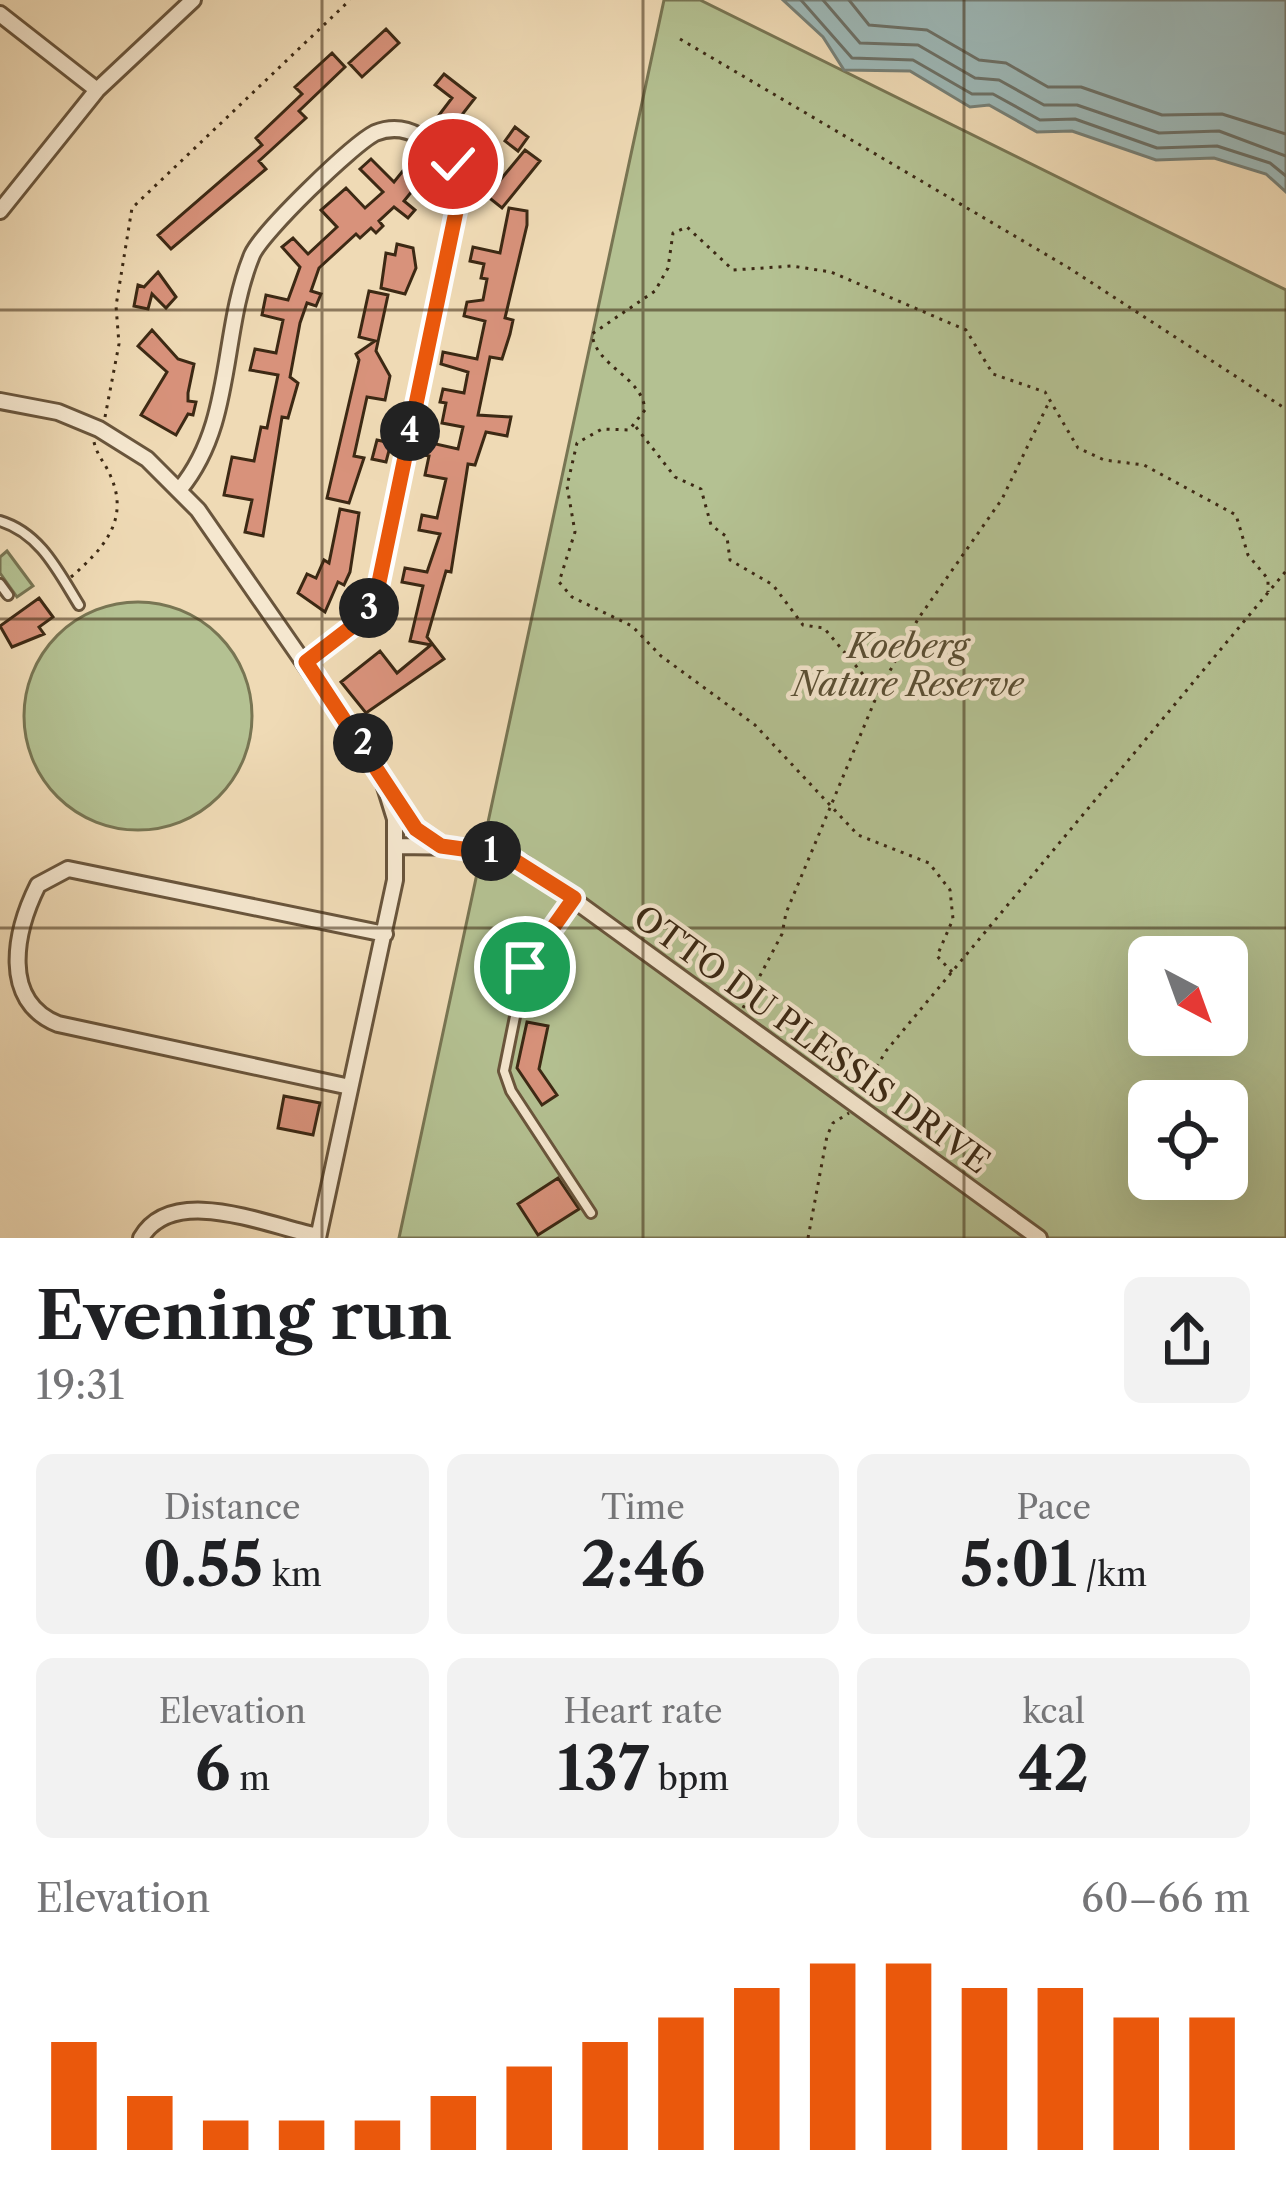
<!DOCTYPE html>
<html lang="en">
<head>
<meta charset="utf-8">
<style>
  body { margin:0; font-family:"Libre Caslon Text",serif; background:#f2f2f2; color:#202124; height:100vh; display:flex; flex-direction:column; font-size:45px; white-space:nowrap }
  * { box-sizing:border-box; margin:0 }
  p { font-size:39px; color:#757577 }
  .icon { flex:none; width:66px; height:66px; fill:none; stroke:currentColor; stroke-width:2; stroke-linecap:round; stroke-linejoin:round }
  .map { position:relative; height:1238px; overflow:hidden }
  .drawer { display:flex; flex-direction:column; background:#fff; flex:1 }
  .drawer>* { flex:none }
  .needle { width:78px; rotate:139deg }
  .buttons { position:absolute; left:1128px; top:936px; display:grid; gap:24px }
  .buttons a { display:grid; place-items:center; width:120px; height:120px; border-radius:18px; background:#fff; box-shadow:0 12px 48px #0002; font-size:60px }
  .pin { position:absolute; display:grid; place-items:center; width:102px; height:102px; color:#fff; margin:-51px; border:6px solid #fff; border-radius:50%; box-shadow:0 3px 12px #0007 }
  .km { position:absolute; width:60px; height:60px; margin:-30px; border-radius:50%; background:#222; color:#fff; font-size:33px; line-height:60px; text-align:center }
  .round { display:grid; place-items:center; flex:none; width:126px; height:126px; border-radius:18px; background:#f2f2f2 }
  .head { display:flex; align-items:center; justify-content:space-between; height:204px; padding:0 36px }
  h1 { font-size:66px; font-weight:700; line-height:90px }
  .stats { display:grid; grid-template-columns:repeat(3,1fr); gap:18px; height:204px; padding:12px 36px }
  .stats div { display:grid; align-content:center; border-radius:18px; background:#f2f2f2; text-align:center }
  .stats b { font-size:60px; font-weight:700 }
  .stats small { font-size:33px; font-weight:400 }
  .stats p { font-size:33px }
  .chart { height:336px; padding:24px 36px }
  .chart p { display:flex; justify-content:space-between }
  .chart svg { width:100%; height:216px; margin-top:12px; stroke:#ea580c; stroke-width:6 }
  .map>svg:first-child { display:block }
  .green { fill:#b4c192; stroke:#787553; stroke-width:3; fill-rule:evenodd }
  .water { fill:#9db8b7; stroke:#767f76; stroke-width:3 }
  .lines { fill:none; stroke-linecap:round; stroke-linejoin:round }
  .shore { stroke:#6c7066; stroke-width:3 }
  .building { fill:#d8927b; stroke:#3c2914; stroke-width:3 }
  .lane-casing { stroke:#69553c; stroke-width:14 }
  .street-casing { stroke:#69553c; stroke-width:20 }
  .path { stroke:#3c2914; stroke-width:3; stroke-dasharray:3 6; stroke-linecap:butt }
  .lane { stroke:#f5e7cf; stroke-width:8 }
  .street { stroke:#f5e7cf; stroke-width:14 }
  .route-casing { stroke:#fff; stroke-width:24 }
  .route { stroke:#ea580c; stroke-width:15 }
  .grid { fill:none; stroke:#3c2914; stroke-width:3; stroke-opacity:0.55 }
  .labels { text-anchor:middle; stroke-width:9; stroke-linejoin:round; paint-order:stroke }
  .park-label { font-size:33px; font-style:italic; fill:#5a4f34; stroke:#f5e7cf }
  .street-label { font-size:33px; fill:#3c2914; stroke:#f5e7cf }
</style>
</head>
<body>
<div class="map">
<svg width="1286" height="1238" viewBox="0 0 1286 1238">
  <rect width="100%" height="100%" fill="#efdab5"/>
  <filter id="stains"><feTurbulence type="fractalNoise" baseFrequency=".00167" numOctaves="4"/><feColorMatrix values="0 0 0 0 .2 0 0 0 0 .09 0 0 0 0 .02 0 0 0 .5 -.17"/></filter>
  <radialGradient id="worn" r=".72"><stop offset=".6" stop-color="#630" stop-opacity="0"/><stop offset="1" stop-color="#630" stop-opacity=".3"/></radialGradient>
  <!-- green -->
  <path class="green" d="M664 0H700L1286 290V1238H399ZM1149 957H1227V1035H1149ZM1149 1101H1227V1179H1149Z
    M7 551 33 586 17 597 0 573V557Z
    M24 716a114 114 0 1 1 228 0a114 114 0 1 1-228 0Z"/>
  <!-- water -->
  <path class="water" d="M783 0H1286V192L1266 174 1214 158 1156 160 1072 131 1037 132 989 105 970 107 910 71 844 70 823 37Z"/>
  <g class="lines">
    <!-- shore -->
    <path class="shore" d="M801 0 852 58 913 60 972 94H993L1040 120 1075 119 1157 148 1217 146 1270 163 1286 176
      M823 0 860 43 918 45 975 78 999 80 1044 105H1077L1159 133 1219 131 1286 156
      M849 0 869 25 927 30 979 60 1006 63 1048 87H1081L1162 115 1222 114 1286 134"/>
  </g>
  <!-- building -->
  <path class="building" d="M386 29 399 43 362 77 349 63Z
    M332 53 345 67 299 111 306 118 259 161 266 169 171 249 158 235 262 145 256 138 302 94 295 87Z
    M444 74 475 98 444 138 430 127 452 98 435 85Z
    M515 127 528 137 518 151 505 141Z
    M525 150 540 161 502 208 487 196Z
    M418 152 434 164 404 201 415 210 408 218 394 207 379 221 383 226 376 233 371 228 360 238 356 234 319 268 311 291 321 294 316 306 307 303 300 323 290 377 298 383 288 418 282 417 263 536 245 532 252 500 224 495 232 457 254 461 261 427 267 428 278 375 250 370 255 349 276 353 283 320 262 315 266 295 288 300 300 267 282 247 293 238 308 254 337 227 321 210 346 188 365 208 383 192 360 169 371 159 394 182Z
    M509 208 527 211V225L505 318 513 320 510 334 502 359 490 357 478 415 511 417 507 436 486 432 475 465 468 464 451 572 446 571 427 637 444 659 366 713 341 682 380 651 397 673 431 645 410 641 423 586 402 582 405 568 427 572 440 534 419 530 422 515 437 518 446 479 425 475 429 456 424 455 427 442 458 449 463 427 442 423 446 403 440 402 443 389 464 393 468 372 441 364 443 352 477 359 485 321 464 316 467 302 483 300 487 279 481 278 484 264 470 261 473 247 500 253Z
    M397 244 413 248 416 268 405 294 381 288 386 253 395 255Z
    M158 272 176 297 166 308 152 294 148 309 134 306 138 285 144 287Z
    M369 291 388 295 376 351 390 376 385 400 367 397 354 456 364 458 349 503 327 498 359 360 356 354 375 341 359 337Z
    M152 330 178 359 194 364 188 393V401L196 402 193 415 188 414 176 435 141 415 167 372 138 346Z
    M377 440 391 443 386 462 372 459Z
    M340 509 359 513 350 572 344 585 338 582 325 612 298 593 307 574 316 578 324 560 329 563Z
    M39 598 53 617 39 627 44 634 12 647 0 626Z
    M527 1022 548 1026 539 1069 557 1095 542 1105 517 1068Z
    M284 1096 320 1103 313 1135 278 1128Z
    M558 1178 579 1209 538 1235 518 1204Z"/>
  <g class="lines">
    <!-- lane casing -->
    <g class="lane-casing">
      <path id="lane" d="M0 521C40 533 58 571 79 605
        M0 584 8 595
        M574 900 525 967 504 1071 511 1091 591 1213"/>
    </g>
    <!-- street casing -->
    <g class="street-casing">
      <path id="street" d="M0 14 97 90
        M0 211 97 90 193 0
        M0 401 58 412 99 429 147 459 198 510 381 774 395 819V880L318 1238
        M180 489C235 422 220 333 252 255 262 232 352 145 375 133 390 127 405 128 419 136 441 148 461 165 459 192L378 587 358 622 306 662
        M394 800 415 829 441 846
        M397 846 468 847 523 863 1039 1238
        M350 1087 58 1024C0 1001 15 931 38 885L68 869 385 934
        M141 1238C173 1183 268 1226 318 1236"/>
    </g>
    <!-- path -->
    <path class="path" d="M680 39 1069 268 1286 409
      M105 417 119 344 116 306 132 208 350 0
      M636 427 675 477 701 489 711 525 727 537 730 560 773 585 803 625 824 628 877 691
      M71 577C102 550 130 521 111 477 106 464 97 456 94 442
      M952 972 937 956 953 919 950 890 929 863 858 835 755 725 661 656 632 626 572 597 559 582 575 532 567 486 577 443 602 429 629 430 645 410C642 376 596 367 592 334L655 291 668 268 673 233 687 227 733 270 792 266 831 272 966 330 993 374 1045 392 1078 448 1104 460 1144 465 1236 515 1248 555 1268 579V592
      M743 1008 782 934 786 913 878 693 918 619 1002 499 1050 400
      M875 1102 874 1071 886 1051 1286 571
      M808 1238 827 1136 833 1123 849 1113"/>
    <!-- lane -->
    <use href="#lane" class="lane"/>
    <!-- street -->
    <use href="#street" class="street"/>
  </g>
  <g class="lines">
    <!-- route casing -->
    <g class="route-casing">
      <path id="route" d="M453 164 460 183 458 202 378 587 358 622 306 662 416 829 441 846 506 855 574 898 525 967"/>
    </g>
    <!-- route -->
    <use href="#route" class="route"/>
  </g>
  <!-- grid -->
  <path class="grid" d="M322 0V1238M643 0V1238M964 0V1238M0 310H1286M0 619H1286M0 928H1286"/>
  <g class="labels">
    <!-- park labels -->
    <g class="park-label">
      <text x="908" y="658">Koeberg<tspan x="908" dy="38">Nature Reserve</tspan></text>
    </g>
    <!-- street labels -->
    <g class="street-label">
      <text transform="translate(812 1039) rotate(36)" y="12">OTTO DU PLESSIS DRIVE</text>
    </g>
  </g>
  <rect width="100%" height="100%" filter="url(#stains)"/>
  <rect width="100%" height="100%" fill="url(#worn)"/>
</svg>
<div class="buttons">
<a><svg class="needle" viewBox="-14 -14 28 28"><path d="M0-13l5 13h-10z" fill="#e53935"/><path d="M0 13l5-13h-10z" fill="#757577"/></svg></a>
<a><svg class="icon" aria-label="locate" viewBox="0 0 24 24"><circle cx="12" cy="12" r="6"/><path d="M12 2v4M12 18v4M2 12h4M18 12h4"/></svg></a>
</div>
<div class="pin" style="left:525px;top:967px;background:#1e9e55"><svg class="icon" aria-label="arrive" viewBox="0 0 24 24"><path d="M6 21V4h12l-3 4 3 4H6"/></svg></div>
<div class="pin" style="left:453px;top:164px;background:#d93025"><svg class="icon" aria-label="check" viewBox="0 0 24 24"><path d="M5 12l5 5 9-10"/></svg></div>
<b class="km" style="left:491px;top:851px">1</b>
<b class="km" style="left:363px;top:743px">2</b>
<b class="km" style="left:369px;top:608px">3</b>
<b class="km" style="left:410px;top:431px">4</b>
</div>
<section class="drawer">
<div class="head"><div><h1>Evening run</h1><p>19:31</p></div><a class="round"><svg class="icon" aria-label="share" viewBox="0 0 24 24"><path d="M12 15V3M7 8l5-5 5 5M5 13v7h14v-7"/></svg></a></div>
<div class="stats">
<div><p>Distance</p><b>0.55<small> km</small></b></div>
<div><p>Time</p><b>2:46</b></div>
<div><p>Pace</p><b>5:01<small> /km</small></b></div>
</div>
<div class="stats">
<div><p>Elevation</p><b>6<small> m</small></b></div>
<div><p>Heart rate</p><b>137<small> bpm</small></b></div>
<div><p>kcal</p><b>42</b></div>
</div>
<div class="chart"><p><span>Elevation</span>60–66 m</p>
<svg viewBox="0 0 160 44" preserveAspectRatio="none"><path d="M5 44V22M15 44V33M25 44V38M35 44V38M45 44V38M55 44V33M65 44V27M75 44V22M85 44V17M95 44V11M105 44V6M115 44V6M125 44V11M135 44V11M145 44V17M155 44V17"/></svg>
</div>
</section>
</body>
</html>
